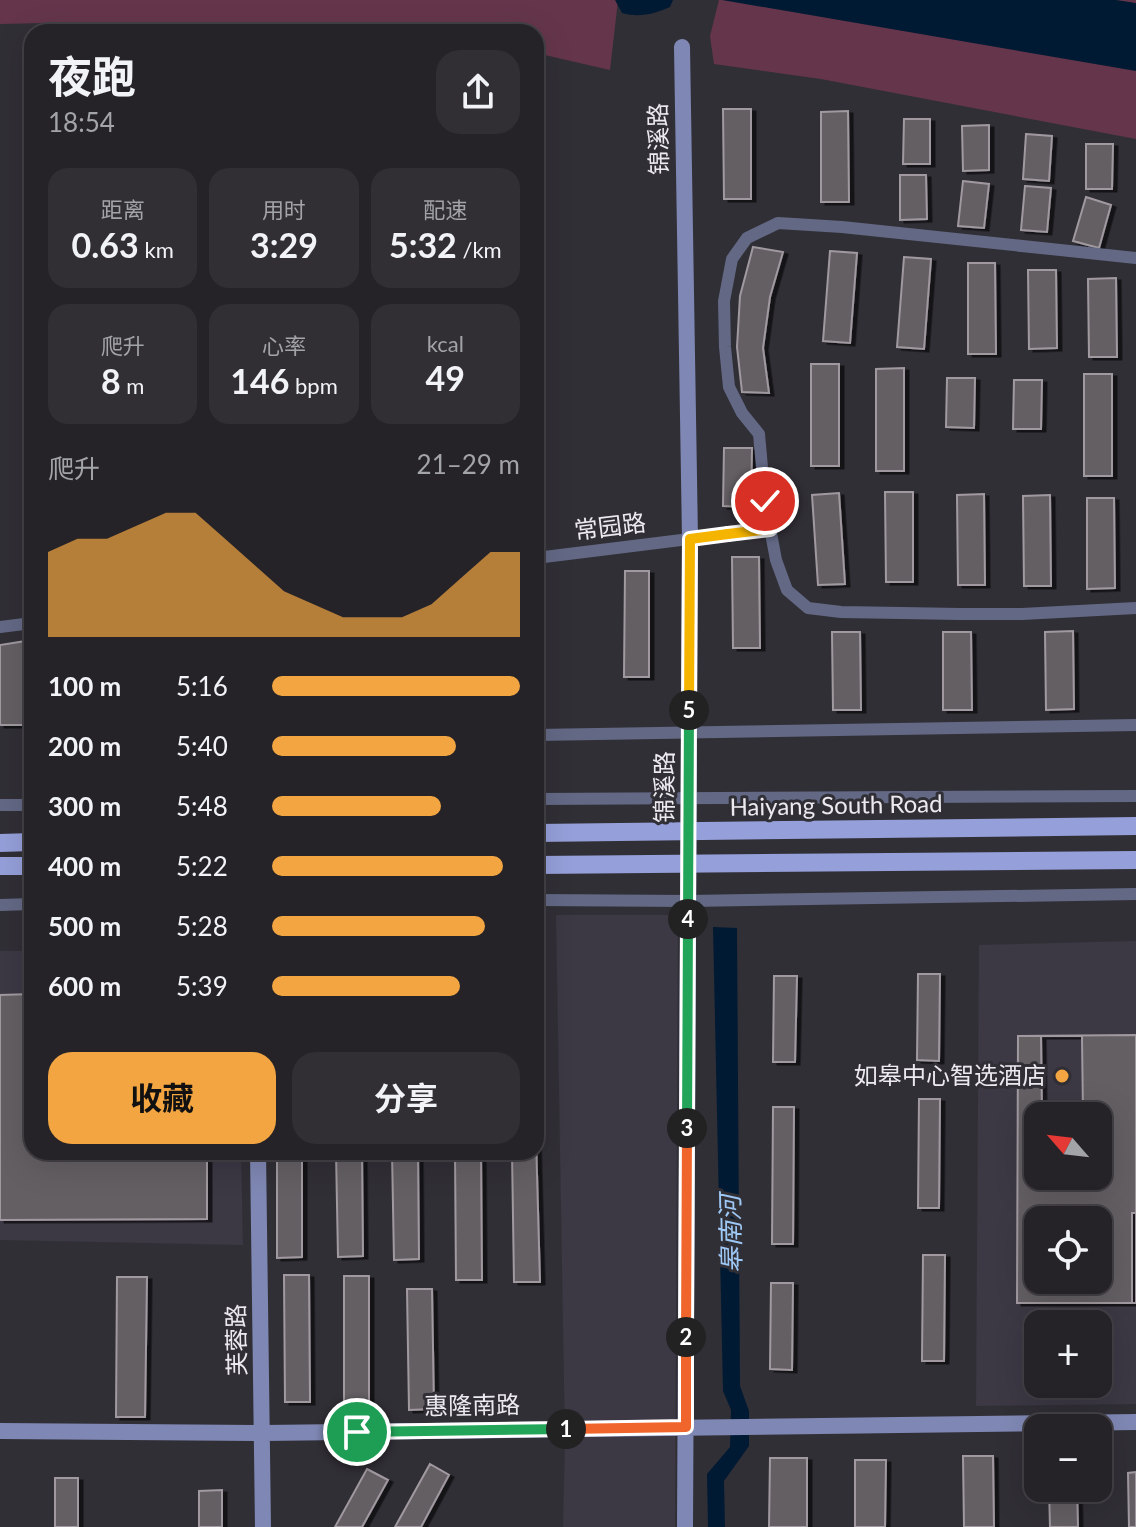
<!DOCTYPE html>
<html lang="zh">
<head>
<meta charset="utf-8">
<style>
  body { margin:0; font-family:Lato,"Noto Sans SC",sans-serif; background:#312f34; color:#f1f3f6; height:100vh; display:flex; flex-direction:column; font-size:30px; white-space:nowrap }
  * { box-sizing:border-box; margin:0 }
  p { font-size:26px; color:#a3a4a8 }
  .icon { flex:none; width:44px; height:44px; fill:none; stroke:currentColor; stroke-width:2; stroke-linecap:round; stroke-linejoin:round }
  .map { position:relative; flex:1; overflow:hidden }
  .panel { position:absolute; left:24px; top:24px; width:520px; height:1136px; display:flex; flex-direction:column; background:#252328; border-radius:24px; box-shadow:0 8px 32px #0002,0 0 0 2px #424045 }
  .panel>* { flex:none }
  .needle { width:52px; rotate:298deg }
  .fabs { position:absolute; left:1024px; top:1102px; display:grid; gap:16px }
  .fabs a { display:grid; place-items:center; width:88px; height:88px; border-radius:16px; background:#252328; box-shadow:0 8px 32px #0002,0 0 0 2px #424045; font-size:40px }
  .pin { position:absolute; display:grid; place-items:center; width:68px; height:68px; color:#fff; margin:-34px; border:4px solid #fff; border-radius:50%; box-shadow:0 2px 8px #0007 }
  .km { position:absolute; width:40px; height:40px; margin:-20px; border-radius:50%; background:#222; color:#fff; font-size:22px; line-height:40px; text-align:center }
  .round { display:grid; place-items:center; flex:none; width:84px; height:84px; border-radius:24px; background:#312f34 }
  .summary { display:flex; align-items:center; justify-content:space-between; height:136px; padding:0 24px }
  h1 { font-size:44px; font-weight:700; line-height:60px }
  .stats { display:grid; grid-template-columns:repeat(3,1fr); gap:12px; height:136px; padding:8px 24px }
  .stats div { display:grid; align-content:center; border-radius:20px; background:#312f34; text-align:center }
  .stats b { font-size:34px; font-weight:700 }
  .stats small { font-size:22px; font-weight:400 }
  .stats p { font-size:22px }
  .chart { height:224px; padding:16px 24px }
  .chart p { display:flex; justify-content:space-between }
  .chart svg { width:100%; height:144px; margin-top:8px; fill:#f2a541; opacity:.7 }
  .cta { display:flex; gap:16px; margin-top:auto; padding:16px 24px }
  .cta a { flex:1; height:92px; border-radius:24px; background:#f2a541; color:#111; font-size:32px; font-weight:700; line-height:92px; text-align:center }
  .cta a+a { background:#312f34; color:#f1f3f6 }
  ul { padding:0 24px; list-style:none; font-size:26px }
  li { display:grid; grid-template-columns:128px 96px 1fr; align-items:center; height:60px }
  li i { height:20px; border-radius:10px; background:#f2a541 }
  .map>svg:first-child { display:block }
  .built { fill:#3c3844; fill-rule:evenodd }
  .green { fill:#65364b }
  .water { fill:#011a33 }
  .building { fill:#645e64; stroke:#a0999f; stroke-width:2; fill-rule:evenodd; filter:url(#shadow) }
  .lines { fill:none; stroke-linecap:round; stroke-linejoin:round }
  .street { stroke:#636985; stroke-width:12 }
  .secondary { stroke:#7f88b4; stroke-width:16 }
  .primary { stroke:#959fd9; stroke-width:18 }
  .split-1-casing { stroke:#fff; stroke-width:16 }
  .split-2-casing { stroke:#fff; stroke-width:16 }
  .split-3-casing { stroke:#fff; stroke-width:16 }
  .split-4-casing { stroke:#fff; stroke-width:16 }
  .split-5-casing { stroke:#fff; stroke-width:16 }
  .split-6-casing { stroke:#fff; stroke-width:16 }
  .split-7-casing { stroke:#fff; stroke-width:16 }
  .split-1 { stroke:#22a559; stroke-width:10 }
  .split-2 { stroke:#f0652b; stroke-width:10 }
  .split-3 { stroke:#f0652b; stroke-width:10 }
  .split-4 { stroke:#22a559; stroke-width:10 }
  .split-5 { stroke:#22a559; stroke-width:10 }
  .split-6 { stroke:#f5b400; stroke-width:10 }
  .split-7 { stroke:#f5b400; stroke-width:10 }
  .poi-dot { fill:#f2a541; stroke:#312f36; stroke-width:3 }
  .labels { text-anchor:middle; stroke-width:6; stroke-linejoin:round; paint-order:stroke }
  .street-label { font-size:24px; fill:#eceaef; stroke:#312f36 }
  .poi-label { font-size:24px; fill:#eceaef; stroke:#312f36; text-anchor:end }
  .water-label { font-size:26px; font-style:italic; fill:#9dc7f4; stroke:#312f36 }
</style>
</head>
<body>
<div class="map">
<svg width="1136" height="1527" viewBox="0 0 1136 1527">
  <defs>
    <filter id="shadow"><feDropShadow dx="4.5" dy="2.5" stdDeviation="0" flood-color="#0009"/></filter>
  </defs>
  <rect width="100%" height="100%" fill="#312f36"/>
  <!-- built -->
  <path class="built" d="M556 915H678L675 1527H563L565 1441Z
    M1136 941V1404L976 1406 979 945ZM1038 1116H1098V1176H1038ZM1038 1220H1098V1280H1038ZM1038 1324H1098V1384H1038Z
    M0 951H32V1152H241L243 1245 0 1240Z"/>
  <!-- green -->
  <path class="green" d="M0 0H618L610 70 536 53V32C357 32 179 19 0 24Z
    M719 0H1136V139L821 79 714 64 710 36Z"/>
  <!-- water -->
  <path class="water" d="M615 0H673L670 7C654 14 639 18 622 13Z
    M722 0H1116L1136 3V71Z
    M713 927 737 928 740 1386 749 1411V1446L724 1481 725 1527H708L707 1474 730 1447 731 1410 723 1391Z"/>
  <!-- building -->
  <path class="building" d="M723 109H751V199H724Z
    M848 111 849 202H821V112Z
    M904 119H930V164H903Z
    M989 125V170L963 171 962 126Z
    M1026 134 1052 136 1049 181 1023 179Z
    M1086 144H1113L1112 189H1086Z
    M900 175H926L927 219 900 220Z
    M963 181 989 184 984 228 958 226Z
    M1025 186 1051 188 1047 232 1021 230Z
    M1086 197 1111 205 1099 248 1073 241Z
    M753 247 783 252 770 297 763 348 769 393 742 392 737 347 740 296Z
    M830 251 857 253 850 343 823 341Z
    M904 257 931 259 924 349 897 347Z
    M968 263H995L996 354H968Z
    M1028 270H1056L1057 348 1029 349Z
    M1116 278 1117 357H1089L1088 279Z
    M811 364H839V466H811Z
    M904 368V471H876V369Z
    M1084 374H1112V476H1084Z
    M947 378H975L974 428 946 427Z
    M1014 380H1042L1041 429H1013Z
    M724 448H752L751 507 723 506Z
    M885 492H913V582H886Z
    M839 493 845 584 818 585 812 495Z
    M984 494 985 585H958L957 495Z
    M1050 495 1051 586H1024L1023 496Z
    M1087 498H1114L1115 588 1087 589Z
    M732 557H759L760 648H733Z
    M625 571H649V677H624Z
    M1073 631 1074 709 1046 710 1045 632Z
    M832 632H860L861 710H833Z
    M943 632H971L972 710H943Z
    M32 640V725H0V645Z
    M918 974H940L939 1061 917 1060Z
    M774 976H797L795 1062H773Z
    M32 994V1152H207V1219L0 1220V995Z
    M1136 1035V1303H1017L1018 1036ZM1038 1116H1098V1176H1038ZM1038 1220H1098V1280H1038Z
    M1041 1036H1082L1083 1116H1042Z
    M919 1099H940L939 1208H918Z
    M773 1107H794L793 1244H772Z
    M536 1138 540 1282H514L512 1152H536Z
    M277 1152H302V1257L277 1258Z
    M336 1152H362L363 1256 338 1257Z
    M392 1152H418L419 1259 394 1260Z
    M455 1152H481L482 1280H456Z
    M1132 1213H1136V1303H1132Z
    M923 1255H945L944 1361H922Z
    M284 1275H309L310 1402H285Z
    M344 1276H369V1404L344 1405Z
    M117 1277H147L145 1417H116Z
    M771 1283H793L792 1370 770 1369Z
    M407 1289H432L434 1409 409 1410Z
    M963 1456H993L994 1527H964Z
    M770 1458H807V1527H769Z
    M855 1460H886L885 1527H855Z
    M430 1464 449 1475 421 1527H395Z
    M367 1469 388 1480 362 1527H335Z
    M1136 1472V1527H1129L1128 1473Z
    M55 1478H78V1527H55Z
    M1049 1488H1077L1078 1527H1050Z
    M222 1490V1527H199V1491Z"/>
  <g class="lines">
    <!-- street -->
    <path class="street" d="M1136 258 842 227 778 223 747 238 732 259 724 301 725 347 729 387 742 413 759 434 765 501 776 560 787 590 808 608 841 612 960 614H1022L1136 608
      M536 558 770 529
      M0 627 32 623
      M536 735 1136 725
      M536 799 1136 796
      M0 805H32
      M536 900 689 901 1136 894
      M0 905 32 904"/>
    <!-- secondary -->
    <path class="secondary" d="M682 47 690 539 685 1527
      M258 1152 263 1527
      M0 1431 263 1433 1136 1422"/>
    <!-- primary -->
    <path class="primary" d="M536 833 1136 826
      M0 843 32 842
      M536 865 1136 860
      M0 866H32"/>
  </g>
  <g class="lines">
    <!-- split-1 casing -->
    <g class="split-1-casing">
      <path id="split-1" d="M357 1432 566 1429"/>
    </g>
    <!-- split-2 casing -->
    <g class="split-2-casing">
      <path id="split-2" d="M566 1429 686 1427V1337"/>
    </g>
    <!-- split-3 casing -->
    <g class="split-3-casing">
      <path id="split-3" d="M686 1337 687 1128"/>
    </g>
    <!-- split-4 casing -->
    <g class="split-4-casing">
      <path id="split-4" d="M687 1128 688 919"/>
    </g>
    <!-- split-5 casing -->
    <g class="split-5-casing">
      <path id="split-5" d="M688 919 689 710"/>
    </g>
    <!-- split-6 casing -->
    <g class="split-6-casing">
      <path id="split-6" d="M689 710 690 539 728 534"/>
    </g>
    <!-- split-7 casing -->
    <g class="split-7-casing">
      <path id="split-7" d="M728 534 770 529 765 501"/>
    </g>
    <!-- split-1 -->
    <use href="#split-1" class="split-1"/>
    <!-- split-2 -->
    <use href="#split-2" class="split-2"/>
    <!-- split-3 -->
    <use href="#split-3" class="split-3"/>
    <!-- split-4 -->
    <use href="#split-4" class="split-4"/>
    <!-- split-5 -->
    <use href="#split-5" class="split-5"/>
    <!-- split-6 -->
    <use href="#split-6" class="split-6"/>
    <!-- split-7 -->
    <use href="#split-7" class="split-7"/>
  </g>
  <!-- markers -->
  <circle class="poi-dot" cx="1062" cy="1076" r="8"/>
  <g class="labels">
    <!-- street labels -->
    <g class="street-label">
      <text transform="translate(659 139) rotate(-91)" y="8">锦溪路</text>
      <text transform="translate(610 527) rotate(-7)" y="8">常园路</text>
      <text transform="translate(665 787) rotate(-90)" y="8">锦溪路</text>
      <text transform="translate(836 806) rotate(-1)" y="8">Haiyang South Road</text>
      <text transform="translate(237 1340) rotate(-91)" y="8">芙蓉路</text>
      <text transform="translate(472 1406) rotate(-1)" y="8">惠隆南路</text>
    </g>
    <!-- poi labels -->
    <g class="poi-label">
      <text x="1046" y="1084">如皋中心智选酒店</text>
    </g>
    <!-- water labels -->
    <g class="water-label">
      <text transform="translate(731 1234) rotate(-91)" y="9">皋南河</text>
    </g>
  </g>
</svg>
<div class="fabs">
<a><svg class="needle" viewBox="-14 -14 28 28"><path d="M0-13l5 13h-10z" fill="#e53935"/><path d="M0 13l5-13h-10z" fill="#a3a4a8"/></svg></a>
<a><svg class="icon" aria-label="locate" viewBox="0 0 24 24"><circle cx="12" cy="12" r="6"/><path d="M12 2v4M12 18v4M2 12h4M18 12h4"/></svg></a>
<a>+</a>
<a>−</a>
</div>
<div class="pin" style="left:357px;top:1432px;background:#1e9e55"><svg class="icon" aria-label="arrive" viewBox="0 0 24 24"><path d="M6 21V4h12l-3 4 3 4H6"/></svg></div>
<div class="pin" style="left:765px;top:501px;background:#d93025"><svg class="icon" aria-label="check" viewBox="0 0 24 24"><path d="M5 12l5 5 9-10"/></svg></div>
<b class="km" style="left:566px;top:1429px">1</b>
<b class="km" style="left:686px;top:1337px">2</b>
<b class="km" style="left:687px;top:1128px">3</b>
<b class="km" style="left:688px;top:919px">4</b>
<b class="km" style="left:689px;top:710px">5</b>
<section class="panel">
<div class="summary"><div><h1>夜跑</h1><p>18:54</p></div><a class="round"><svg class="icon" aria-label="share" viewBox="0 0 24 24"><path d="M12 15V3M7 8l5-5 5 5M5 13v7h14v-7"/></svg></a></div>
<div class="stats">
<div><p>距离</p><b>0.63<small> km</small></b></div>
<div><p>用时</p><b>3:29</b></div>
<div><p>配速</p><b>5:32<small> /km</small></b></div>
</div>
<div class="stats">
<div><p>爬升</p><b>8<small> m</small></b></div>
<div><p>心率</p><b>146<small> bpm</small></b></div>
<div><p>kcal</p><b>49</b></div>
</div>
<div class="chart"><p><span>爬升</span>21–29 m</p>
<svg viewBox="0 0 160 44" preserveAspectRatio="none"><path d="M0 44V18L10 14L20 14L30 10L40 6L50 6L60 14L70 22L80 30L90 34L100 38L110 38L120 38L130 34L140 26L150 18L160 18V44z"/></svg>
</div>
<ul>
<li><b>100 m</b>5:16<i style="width:100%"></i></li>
<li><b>200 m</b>5:40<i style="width:74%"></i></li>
<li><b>300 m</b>5:48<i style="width:68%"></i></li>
<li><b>400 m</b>5:22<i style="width:93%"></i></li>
<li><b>500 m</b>5:28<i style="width:86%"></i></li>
<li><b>600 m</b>5:39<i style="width:76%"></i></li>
</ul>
<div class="cta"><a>收藏</a><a>分享</a></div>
</section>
</div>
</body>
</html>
